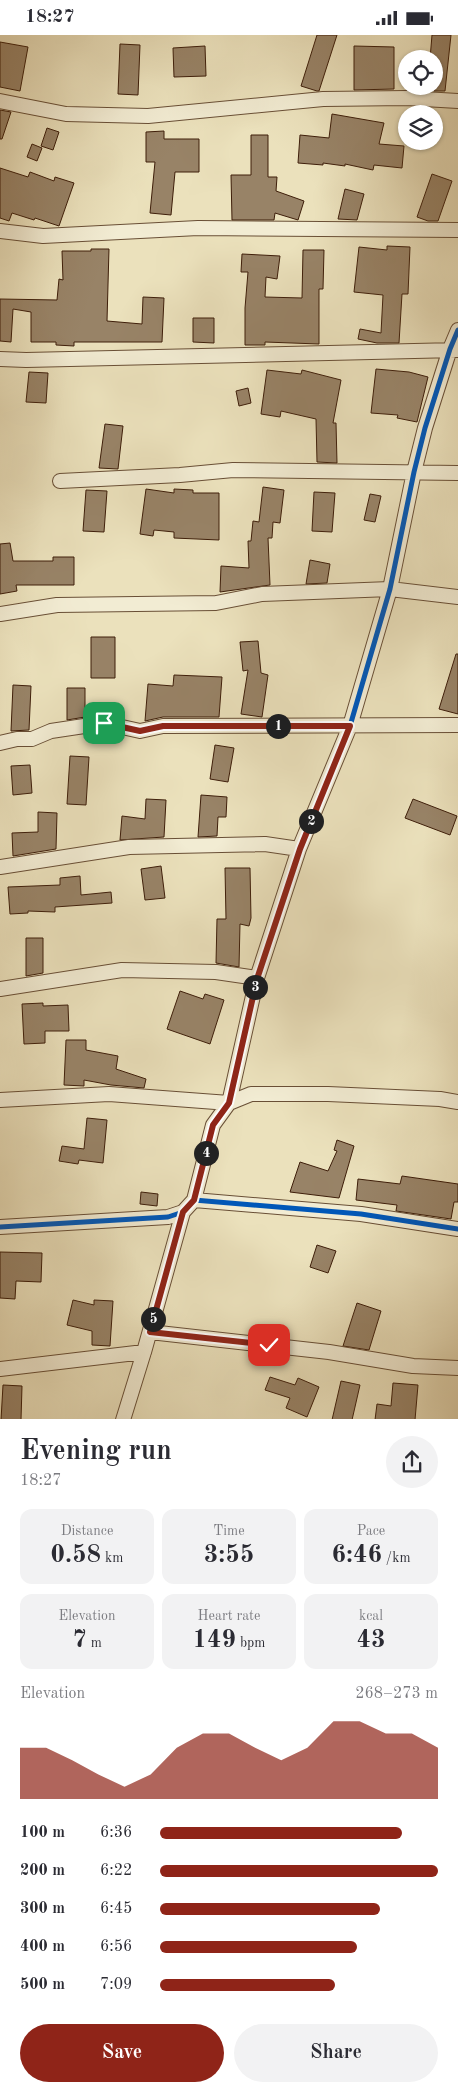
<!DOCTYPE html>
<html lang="en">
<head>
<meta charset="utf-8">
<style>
  body { margin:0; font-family:"Old Standard TT",serif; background:#f2f2f3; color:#2b2b33; height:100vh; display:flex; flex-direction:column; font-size:19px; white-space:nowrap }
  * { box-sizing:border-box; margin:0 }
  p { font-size:16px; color:#7c7c81 }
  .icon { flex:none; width:28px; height:28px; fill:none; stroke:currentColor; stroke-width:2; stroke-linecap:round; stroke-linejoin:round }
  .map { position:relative; height:1384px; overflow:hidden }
  .side { display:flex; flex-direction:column; background:#fff; flex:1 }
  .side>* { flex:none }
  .controls { position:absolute; left:398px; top:15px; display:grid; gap:10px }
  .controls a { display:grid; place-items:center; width:45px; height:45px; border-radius:50%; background:#fff; box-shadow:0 1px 4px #0004; font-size:25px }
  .pin { position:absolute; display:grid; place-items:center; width:42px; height:42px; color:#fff; margin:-21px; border-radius:10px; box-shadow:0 2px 8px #0006 }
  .km { position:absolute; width:25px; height:25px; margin:-12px; border-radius:50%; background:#222; color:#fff; font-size:14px; line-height:25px; text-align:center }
  .round { display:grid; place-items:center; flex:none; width:52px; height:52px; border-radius:26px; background:#f2f2f3 }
  .overview { display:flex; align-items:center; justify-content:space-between; height:85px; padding:0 20px }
  h1 { font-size:28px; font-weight:800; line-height:38px }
  .metrics { display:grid; grid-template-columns:repeat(3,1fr); gap:8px; height:85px; padding:5px 20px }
  .metrics div { display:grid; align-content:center; border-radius:12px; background:#f2f2f3; text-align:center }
  .metrics b { font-size:25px; font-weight:800 }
  .metrics small { font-size:14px; font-weight:400 }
  .metrics p { font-size:14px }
  .chart { height:140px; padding:10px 20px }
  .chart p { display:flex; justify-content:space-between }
  .chart svg { width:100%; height:90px; margin-top:5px; fill:#8f2418; opacity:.7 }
  .button { display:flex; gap:10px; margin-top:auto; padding:10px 20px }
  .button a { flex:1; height:58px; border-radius:30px; background:#8f2418; color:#fff; font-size:20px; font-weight:800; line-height:58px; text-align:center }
  .button a+a { background:#f2f2f3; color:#2b2b33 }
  ul { padding:0 20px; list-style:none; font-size:16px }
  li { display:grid; grid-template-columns:80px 60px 1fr; align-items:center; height:38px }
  li i { height:12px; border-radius:6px; background:#8f2418 }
  .status { display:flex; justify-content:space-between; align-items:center; height:35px; padding:0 25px; background:#fff; direction:ltr }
  .status svg { height:14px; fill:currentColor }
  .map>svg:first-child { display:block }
  .building { fill:#988367; stroke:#3e1e0a }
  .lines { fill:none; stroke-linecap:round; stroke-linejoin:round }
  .street-casing { stroke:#694f36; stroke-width:16 }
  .street { stroke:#f2ecd3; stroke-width:14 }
  .cycleway-casing { stroke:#f2ecd3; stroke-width:8 }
  .cycleway { stroke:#0057b8; stroke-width:5 }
  .route-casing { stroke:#fff; stroke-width:10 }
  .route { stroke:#8f2418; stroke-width:6 }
</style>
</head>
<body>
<div class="status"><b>18:27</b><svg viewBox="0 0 49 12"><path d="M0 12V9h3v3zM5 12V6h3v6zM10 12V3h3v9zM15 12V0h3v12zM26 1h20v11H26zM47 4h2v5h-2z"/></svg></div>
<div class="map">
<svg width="458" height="1385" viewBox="0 0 458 1385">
  <rect width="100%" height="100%" fill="#ebe1bc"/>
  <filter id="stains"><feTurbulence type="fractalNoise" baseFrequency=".004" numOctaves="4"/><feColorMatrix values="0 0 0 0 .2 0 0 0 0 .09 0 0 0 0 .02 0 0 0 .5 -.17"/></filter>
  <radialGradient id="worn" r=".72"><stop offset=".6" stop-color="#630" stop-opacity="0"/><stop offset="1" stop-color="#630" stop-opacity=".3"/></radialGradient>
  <!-- building -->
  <path class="building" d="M317 0H337L319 56H317L301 51Z
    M432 0H451L445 56H434V24H430Z
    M0 7 28 12 20 56 0 52Z
    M120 9 140 10 138 60 118 59Z
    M205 11 206 41 174 42 173 13Z
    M354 11 394 12V54L354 55Z
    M0 75 11 77 2 104H0Z
    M332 79 384 88 379 109 404 111 402 133 374 130 373 135 345 129V131L323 128V130L298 128 300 100 329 103Z
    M47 93 59 97 53 115 41 111Z
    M164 96V104H199V137H175L171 180 150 178 155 127H146V97Z
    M251 100H268V142H277L276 156 304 166 298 185 275 178 274 185H232L231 140H251Z
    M32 109 42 113 37 126 27 122Z
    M0 133 28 142 30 137 54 146 55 142 74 148 59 191 35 183 34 185 12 178 9 186 0 183Z
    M432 139 452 146 438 186H428L417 182Z
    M345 154 364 159 357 185 338 184Z
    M387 211 410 212 408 259H402L399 308H377L358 304 360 294 381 298 383 260 354 257 359 212 387 215Z
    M91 214H109L107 286 142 289 143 262 164 263 162 307H74V311L56 310V307H31V277L13 274 11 307 0 306V264L57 265 59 244 63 245 62 216H91Z
    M303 215H324L323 254H319V309L265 307V310H245V273L248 237H241L242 219 280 221 277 244 266 242 265 262 302 263Z
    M193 283H214V308L193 307Z
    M376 334 409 337 428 342 417 387 397 383 398 380 371 378Z
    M267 335 301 339 302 335 341 345 333 388H336L337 428 317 427 316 384 281 376 280 382 261 379Z
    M29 337 48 338 46 368 26 367Z
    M248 353 251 368 239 371 236 356Z
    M105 389 123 391 118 434 99 433Z
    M263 452 284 455 280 488 273 487 272 503H268L270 550 220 557 221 531 249 533 248 506H251L253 486 259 487Z
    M146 454 174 458V454L193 455V458H219V505L174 503V497L154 495 153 501 140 499Z
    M86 455 107 456 104 497 83 496Z
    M314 457 335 458 332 497 312 496Z
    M370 459 381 461 375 487 364 485Z
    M10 508 13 526H53V522H74V550H16L17 556 0 559V509Z
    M310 525 330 529 327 548 306 549Z
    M91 602H115V643H91Z
    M258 606 261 638 268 640 262 682 241 679 248 635 243 636 240 607Z
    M456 619H458V679L439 674Z
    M174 640 222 642 219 682H163L145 686 148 649 173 651Z
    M13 650 31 651 29 695 11 696Z
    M67 653H85V682L67 685Z
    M215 710 234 713 228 747 210 744Z
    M70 721 89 722 86 770 67 769Z
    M30 730 32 758 13 760 11 731Z
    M201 760 227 762 226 782H218L217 801 198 802Z
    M146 764 166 765 164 802 120 805 122 781 145 784Z
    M413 764 457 781 450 800 405 783Z
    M38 777 57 778 56 814 13 821 12 798 38 797Z
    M161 831 165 863 145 865 141 834Z
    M225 833H250L251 883 249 891 240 889 239 932 216 928 217 884H226Z
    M80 841 81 860 111 857 112 868 55 872V877L28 876V878L10 879 8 852 60 850V843Z
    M26 903H43V938L26 941Z
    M180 956 203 964 205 959 224 965 210 1009 167 994Z
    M43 968V971L68 970 69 996H45V1008L24 1009 22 969Z
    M66 1005H86V1015L118 1021 116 1034 146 1044 144 1053 111 1050 84 1045V1051L64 1050Z
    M87 1083 107 1085 103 1128 79 1125 78 1129 59 1126 62 1111 84 1114Z
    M337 1105 354 1111 339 1163 290 1157 300 1127 328 1136 337 1116 334 1115Z
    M402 1141 458 1149V1167H454L451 1184 396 1176 397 1170 356 1165 358 1144 400 1149Z
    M141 1157 158 1159 157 1171 140 1169Z
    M317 1210 336 1216 328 1238 310 1232Z
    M0 1217 42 1218 41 1247 16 1246 15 1264 0 1263Z
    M73 1265 94 1270V1265L113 1266 110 1311 92 1310V1296L67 1290Z
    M357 1268 381 1276 369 1315 343 1311Z
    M270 1342 295 1350 298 1343 319 1352 307 1382 286 1373 290 1363 265 1355Z
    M341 1346 360 1350 352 1385H332Z
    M393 1348 418 1350 415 1385H375L377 1369 391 1371Z
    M3 1350 22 1351 21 1385H1Z"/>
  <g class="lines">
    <!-- street casing -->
    <g class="street-casing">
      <path id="street" d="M0 66 66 79 148 81 323 64 407 63 458 66
        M0 196 43 201 198 193 458 195
        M0 324 26 325 457 315
        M60 446 180 440 233 435 458 438
        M0 579 57 570 216 568 262 559 390 554 458 562
        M0 708 17 704H32L51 696 104 688 140 696 163 691 458 690
        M0 832 129 812 265 809 299 814
        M0 954 122 935 216 937 257 943
        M0 1065 109 1059 229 1068 251 1059H328L440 1064 458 1067
        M194 1165 213 1090 229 1068 257 943 299 814 350 691 390 554 414 437 425 393 450 314 458 295
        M0 1192 168 1182 183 1177 194 1165 361 1179 458 1194
        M150 1297 329 1317 413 1331 458 1333
        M0 1334 144 1317
        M123 1385 144 1317 183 1177"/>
    </g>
    <!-- street -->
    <use href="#street" class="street"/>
    <!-- cycleway casing -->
    <g class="cycleway-casing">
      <path id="cycleway" d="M194 1165 213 1090 229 1068 257 943 299 814 350 691 390 554 414 437 425 393 450 314 458 295
        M0 1192 168 1182 183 1177 194 1165 361 1179 458 1194"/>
    </g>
    <!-- cycleway -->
    <use href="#cycleway" class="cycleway"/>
  </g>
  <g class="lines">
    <!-- route casing -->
    <g class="route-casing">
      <path id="route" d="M104 688 140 696 163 691H350L300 814 257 944 229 1068 213 1090 194 1165 183 1177 150 1297 269 1310"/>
    </g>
    <!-- route -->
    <use href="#route" class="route"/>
  </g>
  <rect width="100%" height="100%" filter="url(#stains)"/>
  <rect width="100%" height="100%" fill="url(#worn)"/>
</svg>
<div class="controls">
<a><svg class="icon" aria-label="locate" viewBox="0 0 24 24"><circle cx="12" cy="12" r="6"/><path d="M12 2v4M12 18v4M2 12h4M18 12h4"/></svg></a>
<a><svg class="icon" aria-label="layers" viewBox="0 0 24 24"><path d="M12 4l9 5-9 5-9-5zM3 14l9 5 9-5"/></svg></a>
</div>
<div class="pin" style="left:104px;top:688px;background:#1e9e55"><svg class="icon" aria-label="arrive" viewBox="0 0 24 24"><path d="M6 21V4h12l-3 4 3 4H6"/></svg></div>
<div class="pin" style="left:269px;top:1310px;background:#d93025"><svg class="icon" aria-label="check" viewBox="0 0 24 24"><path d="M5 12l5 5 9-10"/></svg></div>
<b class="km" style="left:278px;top:691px">1</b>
<b class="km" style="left:311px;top:786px">2</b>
<b class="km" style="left:255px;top:952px">3</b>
<b class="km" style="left:206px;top:1118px">4</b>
<b class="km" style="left:153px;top:1284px">5</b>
</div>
<section class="side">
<div class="overview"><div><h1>Evening run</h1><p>18:27</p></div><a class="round"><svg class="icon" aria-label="share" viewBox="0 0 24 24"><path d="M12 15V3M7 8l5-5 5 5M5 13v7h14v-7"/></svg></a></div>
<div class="metrics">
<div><p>Distance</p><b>0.58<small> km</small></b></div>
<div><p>Time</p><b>3:55</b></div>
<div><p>Pace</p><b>6:46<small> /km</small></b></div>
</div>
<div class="metrics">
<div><p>Elevation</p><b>7<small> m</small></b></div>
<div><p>Heart rate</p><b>149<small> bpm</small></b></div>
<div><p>kcal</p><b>43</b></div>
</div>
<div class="chart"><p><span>Elevation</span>268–273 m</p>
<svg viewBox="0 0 160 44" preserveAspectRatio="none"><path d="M0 44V19L10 19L20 25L30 32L40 38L50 32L60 19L70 12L80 12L90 19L100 25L110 19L120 6L130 6L140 12L150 12L160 19V44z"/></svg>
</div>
<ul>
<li><b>100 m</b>6:36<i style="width:87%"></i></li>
<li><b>200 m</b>6:22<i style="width:100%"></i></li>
<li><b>300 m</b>6:45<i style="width:79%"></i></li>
<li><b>400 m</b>6:56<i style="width:71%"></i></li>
<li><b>500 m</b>7:09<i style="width:63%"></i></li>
</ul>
<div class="button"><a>Save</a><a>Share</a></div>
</section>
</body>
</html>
